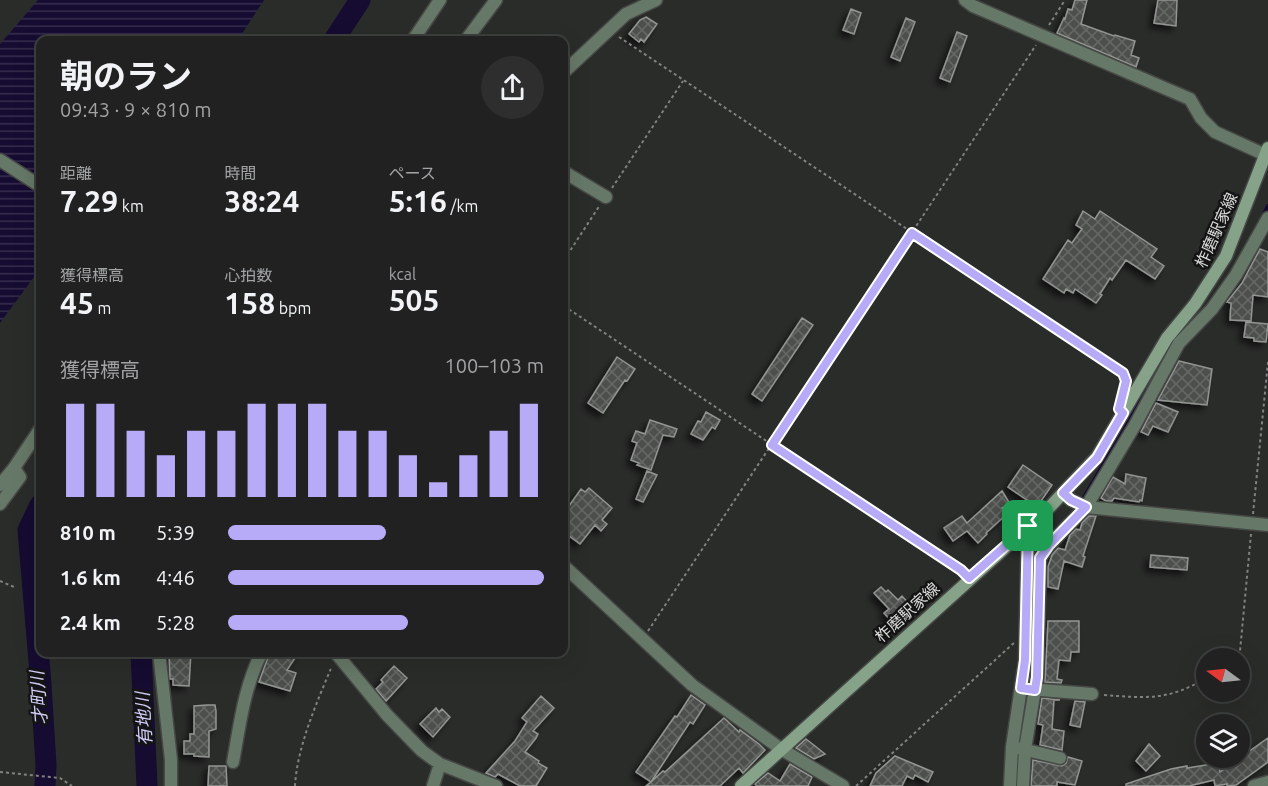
<!DOCTYPE html>
<html lang="ja">
<head>
<meta charset="utf-8">
<style>
  body { margin:0; font-family:Ubuntu,"Noto Sans JP",sans-serif; background:#2d2e2d; color:#f1f3f6; height:100vh; display:flex; flex-direction:column; font-size:22px; white-space:nowrap }
  * { box-sizing:border-box; margin:0 }
  p { font-size:20px; color:#a2a3a5 }
  .icon { flex:none; width:33px; height:33px; fill:none; stroke:currentColor; stroke-width:2; stroke-linecap:round; stroke-linejoin:round }
  .map { position:relative; flex:1; overflow:hidden }
  .side { position:absolute; left:36px; top:36px; width:532px; height:621px; display:flex; flex-direction:column; background:#202120; border-radius:12px; box-shadow:0 6px 24px #0002,0 0 0 2px #3d3e3e }
  .side>* { flex:none }
  .needle { width:39px; rotate:285deg }
  .buttons { position:absolute; left:1196px; top:648px; display:grid; gap:12px }
  .buttons a { display:grid; place-items:center; width:54px; height:54px; border-radius:50%; background:#202120; box-shadow:0 6px 24px #0002,0 0 0 2px #3d3e3e; font-size:30px }
  .pin { position:absolute; display:grid; place-items:center; width:51px; height:51px; color:#fff; margin:-26px; border-radius:12px; box-shadow:0 3px 9px #0006 }
  .round { display:grid; place-items:center; flex:none; width:63px; height:63px; border-radius:32px; background:#2d2e2d }
  .head { display:flex; align-items:center; justify-content:space-between; height:102px; padding:0 24px }
  h1 { font-size:33px; font-weight:700; line-height:45px }
  .figures { display:grid; grid-template-columns:repeat(3,1fr); gap:9px; height:102px; padding:6px 24px }
  .figures div { display:grid; align-content:center }
  .figures b { font-size:30px; font-weight:700 }
  .figures small { font-size:16px; font-weight:400 }
  .figures p { font-size:16px }
  .chart { height:168px; padding:12px 24px }
  .chart p { display:flex; justify-content:space-between }
  .chart svg { width:100%; height:108px; margin-top:6px; stroke:#b7abf8; stroke-width:6 }
  ul { padding:0 24px; list-style:none; font-size:20px }
  li { display:grid; grid-template-columns:96px 72px 1fr; align-items:center; height:45px }
  li i { height:15px; border-radius:8px; background:#b7abf8 }
  .map>svg:first-child { display:block }
  .water { fill:url(#water-rules) }
  .lines { fill:none; stroke-linecap:round; stroke-linejoin:round }
  .stream { stroke:#160b31; stroke-width:4 }
  .river { stroke:#160b31; stroke-width:21 }
  .building { fill:url(#building-cross-hatch); stroke:#929592; stroke-width:1.5; filter:url(#shadow) }
  .minor-casing { stroke:#464846; stroke-width:15 }
  .tertiary-casing { stroke:#464846; stroke-width:15 }
  .secondary-casing { stroke:#464846; stroke-width:15 }
  .path { stroke:#808280; stroke-width:2; stroke-dasharray:3 3; stroke-linecap:butt }
  .minor { stroke:#667868; stroke-width:12 }
  .tertiary { stroke:#667868; stroke-width:12 }
  .secondary { stroke:#86a389; stroke-width:12 }
  .route-casing { stroke:#fff; stroke-width:12 }
  .route { stroke:#b7abf8; stroke-width:8 }
  .labels { text-anchor:middle; stroke-width:5; stroke-linejoin:round; paint-order:stroke }
  .street-label { font-size:16px; fill:#d9dbd9; stroke:#131413 }
  .water-label { font-size:18px; font-style:italic; fill:#d1ccf8; stroke:#131413 }
</style>
</head>
<body>
<div class="map">
<svg width="1268" height="786" viewBox="0 0 1268 786">
  <defs>
    <pattern id="water-rules" width="6" height="5" patternUnits="userSpaceOnUse" patternTransform="scale(1.5)"><rect width="6" height="5" fill="#160b31"/><path d="M0 2.5h6" fill="none" stroke="#372e4e"/></pattern>
    <pattern id="building-cross-hatch" width="8" height="8" patternUnits="userSpaceOnUse" patternTransform="scale(1.5)"><rect width="8" height="8" fill="#4d504d"/><path d="M0 0l8 8M0 8l8-8" fill="none" stroke="#666966"/></pattern>
    <filter id="shadow"><feDropShadow dx="-4.5" dy="4.5" stdDeviation="3" flood-color="#0009"/></filter>
  </defs>
  <rect width="100%" height="100%" fill="#2a2c2a"/>
  <!-- water -->
  <path class="water" d="M38 0H264L238 40H40V269L0 323V44Z"/>
  <g class="lines">
    <!-- stream -->
    <path class="stream" d="M1263 216 1268 206
      M1082 501 1146 391
      M1033 609 1035 560"/>
    <!-- river -->
    <path class="river" d="M334 40 360 0
      M40 505 28 530 41 685 46 765 45 786
      M141 652 147 786"/>
  </g>
  <!-- building -->
  <path class="building" d="M1075 0H1087L1081 24 1114 36 1115 35 1135 41 1131 55 1139 58 1136 67 1057 33 1064 18 1065 19 1068 9 1072 10Z
    M1158 0H1177L1176 26 1154 23Z
    M851 9 861 13 854 34 843 30Z
    M646 17 657 24 644 42 641 39 639 42 629 34 640 20Z
    M906 18 915 22 900 61 891 57Z
    M957 32 967 36 950 82 940 78Z
    M1083 211 1095 219 1100 211 1157 249 1151 257 1164 266 1155 279 1126 260 1112 280 1110 278 1100 294 1102 295 1096 303 1075 289 1073 293 1066 289 1064 293 1043 279 1068 240 1072 243 1082 229 1076 225Z
    M1260 249 1268 252V297L1253 295 1251 321 1230 320 1231 303 1227 302 1242 283Z
    M802 318 813 325 762 401 752 394Z
    M1246 322 1268 324 1266 342 1254 341V338L1244 337Z
    M617 357 635 369 627 381 625 380 603 413 588 403Z
    M1179 361 1212 369 1207 405 1158 400Z
    M1156 403 1178 412 1168 432 1153 426 1148 435 1141 432Z
    M706 412 720 420 715 429 712 427 703 440 691 434 698 421 701 422Z
    M650 420 677 429 674 437 663 435 651 470 637 465 639 463 631 460 637 443 632 441 636 431 645 434Z
    M1023 465 1052 485 1037 507 1008 487Z
    M647 471 657 475 643 502 636 499Z
    M1126 474 1146 478 1142 501 1140 500 1139 502 1114 498 1112 501H1106L1101 498 1113 477 1125 484Z
    M589 488 612 508 602 520 607 524 601 531 595 525 580 544 564 532V513L581 489 585 492Z
    M1002 491 1010 504 1002 508 1008 513 986 533 987 534 978 543 967 531 953 541 944 528 962 516 967 523Z
    M1089 516H1096L1083 556 1085 557 1082 567 1064 561 1058 589 1048 587V567L1052 555 1058 548 1065 550 1070 535 1076 529 1080 530 1082 523Z
    M1151 555 1188 558 1187 570 1150 567Z
    M881 587 886 592 888 590 898 600 902 596 913 608 895 625 884 613 889 609 874 593Z
    M1048 621H1079V652H1071L1070 661 1059 660 1057 679 1062 680 1061 683 1045 682Z
    M169 652H191L189 686 173 685V679H170Z
    M270 652H299L287 670 296 673 290 691 259 682Z
    M394 666 407 678 386 701 376 689 383 682 381 680Z
    M691 695 705 705 693 724 690 722 651 782 663 771 665 772 724 718 739 732 740 730 759 744 765 750 743 773 739 768 720 786H646L651 782 636 772 675 716 677 717Z
    M541 696 554 708 533 731 538 734 536 738 525 752 539 761 538 763 547 768 536 786H520L498 774 495 777 486 773 515 741 527 722 522 718Z
    M1042 698 1060 700H1054L1052 729 1064 731 1062 750 1040 745 1043 725 1038 724Z
    M1075 701 1085 702 1080 727 1070 725Z
    M207 705H215L216 711V729L209 731V757L194 756V754H184V741H190V734H194V706Z
    M436 708 439 712 442 709 450 717 433 737 420 724Z
    M1268 738V762L1236 785 1227 786V784L1215 786 1214 780 1189 786H1126V784L1171 769 1187 766V768L1218 763 1220 772Z
    M806 739 815 746 825 754 814 759 796 748Z
    M1149 744 1160 756 1146 771 1136 761Z
    M895 756 933 772 928 782 915 775 913 779 907 776 902 786H870L876 773Z
    M1068 757 1082 761 1075 785 1057 782V786H1031L1033 760 1062 766 1066 763Z
    M790 764 812 777 808 786H757L755 784 768 773 780 781Z
    M209 766H226L227 786H208Z"/>
  <g class="lines">
    <!-- minor casing -->
    <g class="minor-casing">
      <path id="minor" d="M965 0 973 6 1190 99 1201 118 1215 132 1268 156
        M466 40 496 0
        M564 172 606 197
        M1063 493 1071 500 1086 507 1268 525
        M0 504 20 477 14 468
        M564 566 692 685 781 749 843 786
        M159 652 171 760V786
        M335 652 387 715 422 751 440 764 496 786
        M1028 689 1092 694
        M1018 748 1060 758
        M233 762C240 724 244 687 262 652
        M433 786 440 764
        M1010 786 1012 747 1025 660 1028 526
        M1023 786 1025 749 1037 677 1040 558 1049 545 1086 507 1135 425 1179 343 1212 309 1236 275 1268 218
        M1254 786 1268 782"/>
    </g>
    <!-- tertiary casing -->
    <g class="tertiary-casing">
      <path id="tertiary" d="M413 40 440 0
        M564 72 626 14 656 0
        M0 160 40 186
        M0 485 14 468 40 429"/>
    </g>
    <!-- secondary casing -->
    <g class="secondary-casing">
      <path id="secondary" d="M741 786 1046 511 1097 457 1167 338 1195 304 1226 256 1268 148"/>
    </g>
    <!-- path -->
    <path class="path" d="M1049 25 1065 0
      M619 37 1123 373 1126 381 1125 385
      M612 188 683 81
      M564 260 600 205
      M564 306 963 572
      M1253 514 1268 362
      M0 581 14 587
      M648 631 1036 45
      M1231 658 1240 651 1251 534
      M1104 695C1146 698 1168 701 1206 678
      M0 772 60 778 72 786
      M295 786C297 747 317 702 332 666
      M856 786 1015 642"/>
    <!-- minor -->
    <use href="#minor" class="minor"/>
    <!-- tertiary -->
    <use href="#tertiary" class="tertiary"/>
    <!-- secondary -->
    <use href="#secondary" class="secondary"/>
  </g>
  <g class="lines">
    <!-- route casing -->
    <g class="route-casing">
      <path id="route" d="M912 233 1123 373 1126 381 1119 409 1123 413 1097 458 1063 493 1071 500 1086 507 1049 545 1040 558 1037 677 1035 690 1021 688 1025 660 1028 526 969 578 961 570 772 445Z"/>
    </g>
    <!-- route -->
    <use href="#route" class="route"/>
  </g>
  <g class="labels">
    <!-- street labels -->
    <g class="street-label">
      <text transform="translate(1216 230) rotate(-66)" y="6">柞磨駅家線</text>
      <text transform="translate(907 612) rotate(-42)" y="6">柞磨駅家線</text>
    </g>
    <!-- water labels -->
    <g class="water-label">
      <text transform="translate(39 698) rotate(-94)" y="6">才町川</text>
      <text transform="translate(144 719) rotate(-93)" y="6">有地川</text>
    </g>
  </g>
</svg>
<div class="buttons">
<a><svg class="needle" viewBox="-14 -14 28 28"><path d="M0-13l5 13h-10z" fill="#e53935"/><path d="M0 13l5-13h-10z" fill="#a2a3a5"/></svg></a>
<a><svg class="icon" aria-label="layers" viewBox="0 0 24 24"><path d="M12 4l9 5-9 5-9-5zM3 14l9 5 9-5"/></svg></a>
</div>
<div class="pin" style="left:1028px;top:526px;background:#1e9e55"><svg class="icon" aria-label="arrive" viewBox="0 0 24 24"><path d="M6 21V4h12l-3 4 3 4H6"/></svg></div>
<section class="side">
<div class="head"><div><h1>朝のラン</h1><p>09:43 · 9 × 810 m</p></div><a class="round"><svg class="icon" aria-label="share" viewBox="0 0 24 24"><path d="M12 15V3M7 8l5-5 5 5M5 13v7h14v-7"/></svg></a></div>
<div class="figures">
<div><p>距離</p><b>7.29<small> km</small></b></div>
<div><p>時間</p><b>38:24</b></div>
<div><p>ペース</p><b>5:16<small> /km</small></b></div>
</div>
<div class="figures">
<div><p>獲得標高</p><b>45<small> m</small></b></div>
<div><p>心拍数</p><b>158<small> bpm</small></b></div>
<div><p>kcal</p><b>505</b></div>
</div>
<div class="chart"><p><span>獲得標高</span>100–103 m</p>
<svg viewBox="0 0 160 44" preserveAspectRatio="none"><path d="M5 44V6M15 44V6M25 44V17M35 44V27M45 44V17M55 44V17M65 44V6M75 44V6M85 44V6M95 44V17M105 44V17M115 44V27M125 44V38M135 44V27M145 44V17M155 44V6"/></svg>
</div>
<ul>
<li><b>810 m</b>5:39<i style="width:50%"></i></li>
<li><b>1.6 km</b>4:46<i style="width:100%"></i></li>
<li><b>2.4 km</b>5:28<i style="width:57%"></i></li>
</ul>
</section>
</div>
</body>
</html>
